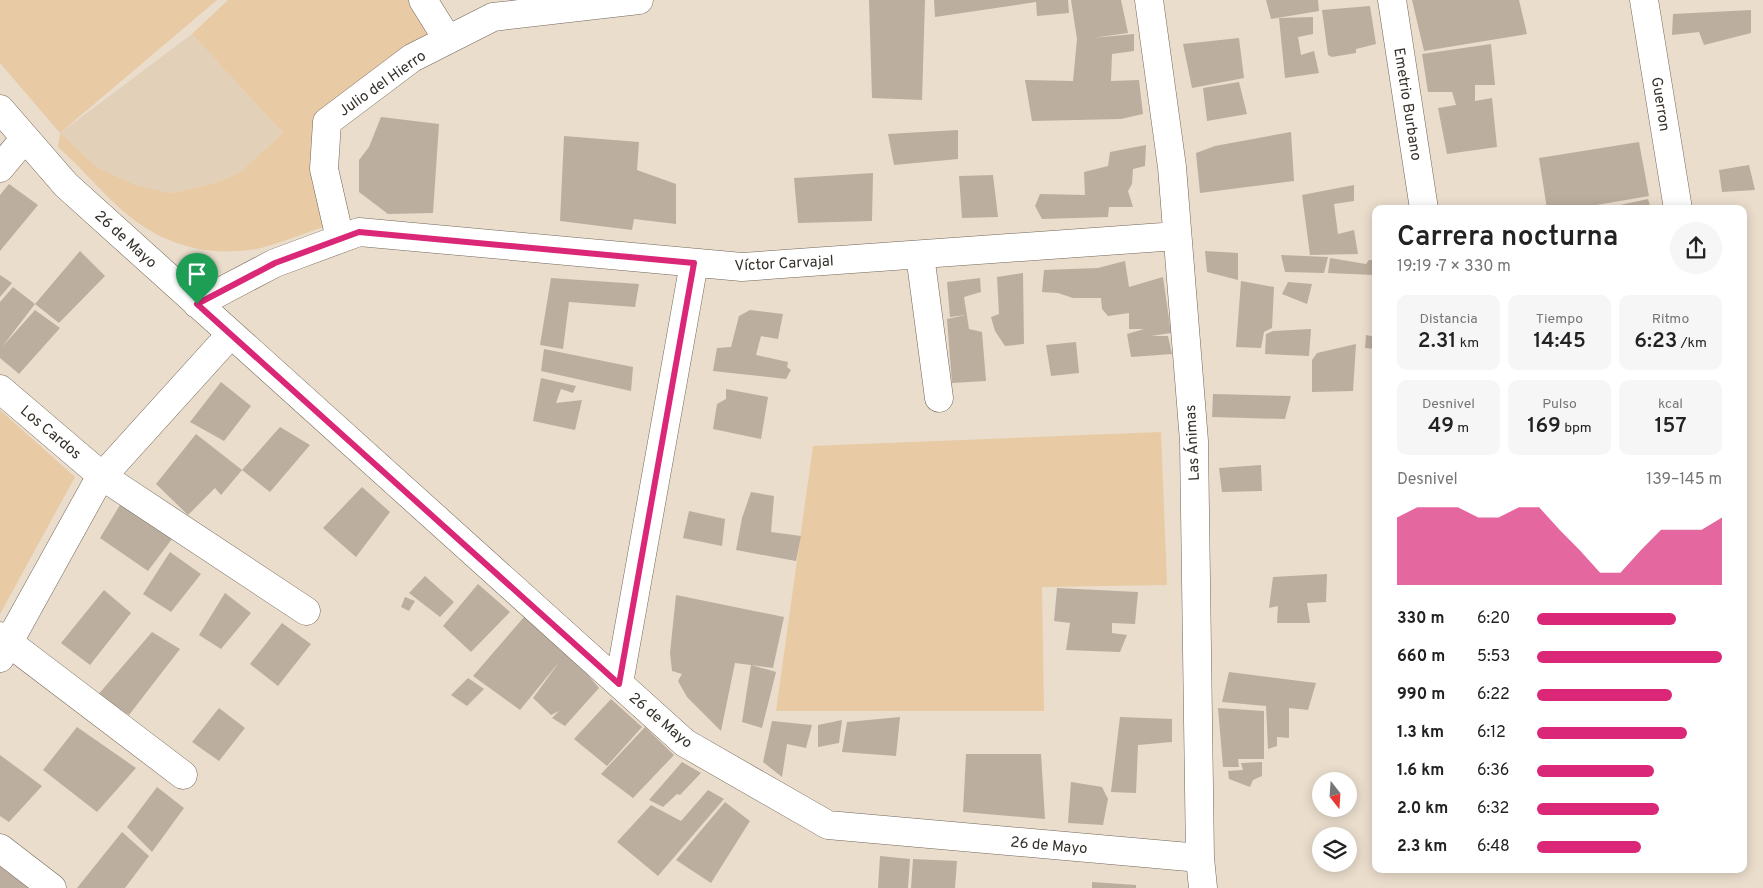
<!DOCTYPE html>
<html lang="es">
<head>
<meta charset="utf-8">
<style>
  body { margin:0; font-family:Overpass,sans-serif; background:#f6f6f6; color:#222; height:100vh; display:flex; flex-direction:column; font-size:19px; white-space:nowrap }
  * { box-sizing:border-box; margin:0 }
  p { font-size:16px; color:#767676 }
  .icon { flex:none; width:28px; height:28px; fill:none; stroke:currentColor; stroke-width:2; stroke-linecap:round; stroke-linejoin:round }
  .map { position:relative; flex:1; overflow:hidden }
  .drawer { position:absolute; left:1372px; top:205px; width:375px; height:668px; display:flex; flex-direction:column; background:#fff; border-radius:10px; box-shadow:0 2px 12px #0003 }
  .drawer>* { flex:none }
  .needle { width:32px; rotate:163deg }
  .fabs { position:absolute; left:1312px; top:772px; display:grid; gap:10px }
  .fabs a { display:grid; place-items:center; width:45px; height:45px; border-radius:50%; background:#fff; box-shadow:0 2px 12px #0003; font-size:25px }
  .pin { position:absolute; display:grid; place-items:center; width:42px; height:42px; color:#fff; margin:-51px -21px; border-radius:50% 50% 50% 0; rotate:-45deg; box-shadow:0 0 5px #0007 }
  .pin .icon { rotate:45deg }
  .round { display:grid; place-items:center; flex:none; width:52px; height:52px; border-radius:26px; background:#f6f6f6 }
  .summary { display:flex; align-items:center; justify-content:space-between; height:85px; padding:0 25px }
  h1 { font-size:28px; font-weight:600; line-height:38px }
  .figures { display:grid; grid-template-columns:repeat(3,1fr); gap:8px; height:85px; padding:5px 25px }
  .figures div { display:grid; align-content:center; border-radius:10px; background:#f6f6f6; text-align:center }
  .figures b { font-size:21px; font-weight:600 }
  .figures small { font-size:14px; font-weight:400 }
  .figures p { font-size:14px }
  .chart { height:140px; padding:10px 25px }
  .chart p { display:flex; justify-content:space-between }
  .chart svg { width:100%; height:90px; margin-top:5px; fill:#db2777; opacity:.7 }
  ul { padding:0 25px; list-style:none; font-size:16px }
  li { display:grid; grid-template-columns:80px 60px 1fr; align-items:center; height:38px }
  li i { height:12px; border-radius:6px; background:#db2777 }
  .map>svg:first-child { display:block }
  .built { fill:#e2d0b9 }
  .green { fill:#e8caa5 }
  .building { fill:#bbae9e }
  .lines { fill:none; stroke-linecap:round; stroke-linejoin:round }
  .minor-casing { stroke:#726658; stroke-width:29 }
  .minor { stroke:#fff; stroke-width:28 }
  .route-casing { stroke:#fff; stroke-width:10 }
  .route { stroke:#db2777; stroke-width:6 }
  .labels { text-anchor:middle; stroke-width:4.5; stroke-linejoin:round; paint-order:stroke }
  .street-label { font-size:15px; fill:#352f29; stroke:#fff }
</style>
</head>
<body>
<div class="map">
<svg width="1763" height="888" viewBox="0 0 1763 888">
  <rect width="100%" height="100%" fill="#eaddcc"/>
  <!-- built -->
  <path class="built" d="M192 34 283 133 239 173 212 184 172 193 138 186 98 168 60 133Z"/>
  <!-- green -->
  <path class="green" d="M0 0H217L60 133 98 168 138 186 172 193 212 184 239 173 283 133 192 34 228 0H412L436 36 314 122 330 225C306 232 273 247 250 250 202 256 160 243 123 211 100 191 81 167 58 147L60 133 0 63Z
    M0 410 75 477 0 614Z
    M1161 432 1167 585 1042 587 1044 711H776L813 446Z"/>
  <!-- building -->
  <path class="building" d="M869 0H925L922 100 872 98Z
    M934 0H1068L1069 13 1037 16 1036 2 935 17Z
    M1071 0H1121L1128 33 1092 38 1134 34V51L1112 54 1111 81 1139 80 1143 114 1121 119 1032 121 1025 80 1073 81 1077 39Z
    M1266 0H1318L1319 11 1271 19Z
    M1412 0H1519L1527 34 1424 51Z
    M1370 6 1376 44 1356 49V53L1332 57 1328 55 1322 10Z
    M1751 10V33L1704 45 1699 32 1672 35 1673 14Z
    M1313 17V34L1298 37 1301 55 1314 51 1319 73 1285 78 1279 18Z
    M1239 38 1244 78 1192 88 1183 44Z
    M1491 44 1495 85H1475V101L1492 98 1497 147 1447 154 1438 108 1456 105 1452 92H1428L1422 54Z
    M1239 82 1247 114 1207 121 1203 88Z
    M381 117 439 124 433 213 388 214 359 192V160L369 147Z
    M958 130V159L894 165 888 134Z
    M1291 132 1294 181 1200 193 1196 153 1215 146Z
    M564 136 639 142 637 170 676 184V224L634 219 632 230 560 221Z
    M1639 142 1649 196 1573 209H1547L1539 158Z
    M1146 145 1145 166 1133 169 1132 184 1128 191 1133 207H1109L1108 217 1042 219 1035 206 1040 194 1085 195 1084 172 1108 166 1110 152Z
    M1749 165 1755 190 1722 192 1719 170Z
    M873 173 872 221 798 223 794 178Z
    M993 175 998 217 962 218 959 176Z
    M9 184 38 205 0 251V195Z
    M1354 185V201L1334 204 1338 234 1354 230 1358 254 1310 255 1302 195Z
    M1648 199 1651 209H1606V208Z
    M1376 236V257H1372L1373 237Z
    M80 251 105 276 59 323 35 304Z
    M1205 251 1238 253V280L1207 272Z
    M1281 255 1328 257 1324 273 1285 272Z
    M1330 258 1366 264 1369 260H1376V283L1374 282V275L1328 273Z
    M1125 261 1129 287 1163 277 1171 333 1151 336H1168L1172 354 1131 357 1127 334 1144 329H1129V313L1108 316 1102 309 1101 298H1073L1058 293 1042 292 1044 270 1098 268Z
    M1023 273 1024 344 1005 346 995 331 991 317 999 314 997 277Z
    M0 275 12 283 0 297Z
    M551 278 639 284 635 307 569 302 563 349 540 345Z
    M980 278 981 292 964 297 969 329 982 332 986 381 952 383 947 319 966 315 950 317 947 282Z
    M1241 281 1274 287 1272 328 1264 332 1261 348 1236 347Z
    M1288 282 1312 284 1307 304 1282 294Z
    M13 287 35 304 2 347 35 310 60 328 19 374 0 358V302Z
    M750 310 783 314 778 339 761 336 756 355 788 362 787 367 791 370 786 379 713 371 717 348 731 347 739 316Z
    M1311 329 1309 356 1265 354 1266 334 1273 331Z
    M1366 335 1376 337V349L1365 348Z
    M1076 342 1079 373 1051 376 1046 345Z
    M1356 344 1353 391 1312 392V360L1317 353Z
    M544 349 633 367 631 391 541 371Z
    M541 378 576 386 573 393 561 389 556 403 582 400 575 430 533 421Z
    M221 382 251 406 224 441 190 422Z
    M726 389 768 397 761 439 713 429 717 404 726 399Z
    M1213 394 1291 396 1285 419 1212 417Z
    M280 427 310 445 270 492 242 470Z
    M196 434 242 470 221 495 215 488 188 515 156 484Z
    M1261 465 1262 491 1222 492 1219 468Z
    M362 487 390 512 356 557 323 528Z
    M751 492 774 496 771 532 801 536 796 561 736 550 742 518Z
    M120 505 172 539 148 571 100 538Z
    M689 511 725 519 722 546 683 538Z
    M170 552 201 574 171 612 143 594Z
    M1327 574 1326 602 1307 603 1310 623H1277L1278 606 1269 608 1273 577Z
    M425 576 454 602 440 617 409 593Z
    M478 584 510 612 471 652 443 626Z
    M1057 588 1138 592 1135 624 1112 623V633L1127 635 1120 652 1066 650 1070 623 1054 621Z
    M104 590 131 613 90 665 61 643Z
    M225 593 251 613 221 649 199 635Z
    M676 595 784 617 773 668 751 665 776 672 762 728 742 722 751 665 735 663 721 731 687 697 678 681 682 674 672 671 670 653Z
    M405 597 415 601 409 611 401 607Z
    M524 617 588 675 599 688 565 726 552 718 559 711 551 715 533 698 560 661 520 710 473 676Z
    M282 623 311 644 278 686 250 664Z
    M152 632 180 649 129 715 97 696Z
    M1229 672 1316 683 1308 710 1289 708V738L1277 737V746L1268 749 1266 706 1222 702Z
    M468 678 484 689 467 706 451 695Z
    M611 699 642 727 607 766 574 739Z
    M219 708 245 728 219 761 192 742Z
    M1218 708 1264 711V759H1238L1239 767H1223Z
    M900 717 896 756 842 752 847 722Z
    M1120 717 1172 719V742L1138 745 1136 793 1111 792Z
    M842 720 839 743 818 747V725Z
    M772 721 812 725 806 748 787 744 782 777 763 762Z
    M77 727 136 768 97 812 43 770Z
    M645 727 674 755 633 798 601 774Z
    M966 754H1041L1045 819 963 812Z
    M0 755 42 786 9 822 0 816Z
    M682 762 701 773 680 795 677 794 663 807 649 800Z
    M1262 762V776L1253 780 1250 787 1229 779 1228 771 1243 770 1241 763Z
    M1071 782 1102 787 1108 799 1103 825 1068 823Z
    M157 787 184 808 152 852 127 827Z
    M708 790 724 799 658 876 617 842 651 805 681 821Z
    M725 802 750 821 711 883 676 860Z
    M122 832 149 856 125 888H77Z
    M880 856 910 859 908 888H878Z
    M913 859 957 861 955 888H911Z
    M0 863 34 888H0Z
    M1092 882 1136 885V888H1092Z"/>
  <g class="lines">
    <!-- minor casing -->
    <g class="minor-casing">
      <path id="minor" d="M423 0 448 40
        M1149 0 1172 167 1194 441 1200 858 1203 888
        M1392 0 1424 209
        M1644 0 1678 209
        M0 109 66 185 685 743 828 825 1200 858
        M0 168 25 138
        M340 239 324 169 327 122 412 58 493 17 639 0
        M920 255 939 398
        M197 304 275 263 359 232 742 267 1177 236
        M0 389 102 476 306 611
        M0 636 183 775
        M0 658 98 481 231 334
        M619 683 694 263
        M0 848 52 888"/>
    </g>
    <!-- minor -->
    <use href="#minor" class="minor"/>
  </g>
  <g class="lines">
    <!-- route casing -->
    <g class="route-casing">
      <path id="route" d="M359 232 694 263 619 684 197 304 275 263Z"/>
    </g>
    <!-- route -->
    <use href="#route" class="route"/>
  </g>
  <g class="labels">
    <!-- street labels -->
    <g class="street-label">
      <text transform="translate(382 83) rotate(-35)" y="5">Julio del Hierro</text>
      <text transform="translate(1408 104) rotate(81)" y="5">Emetrio Burbano</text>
      <text transform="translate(1661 104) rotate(81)" y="5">Guerron</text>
      <text transform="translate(126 239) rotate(42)" y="5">26 de Mayo</text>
      <text transform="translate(784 263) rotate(-3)" y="5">Víctor Carvajal</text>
      <text transform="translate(51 432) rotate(40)" y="5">Los Cardos</text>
      <text transform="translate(1192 443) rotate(-93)" y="5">Las Ánimas</text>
      <text transform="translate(661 720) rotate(40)" y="5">26 de Mayo</text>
      <text transform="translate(1049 845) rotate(5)" y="5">26 de Mayo</text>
    </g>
  </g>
</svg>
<div class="fabs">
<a><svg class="needle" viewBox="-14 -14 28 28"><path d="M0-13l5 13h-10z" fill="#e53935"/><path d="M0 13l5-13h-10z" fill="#767676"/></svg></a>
<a><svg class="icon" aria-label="layers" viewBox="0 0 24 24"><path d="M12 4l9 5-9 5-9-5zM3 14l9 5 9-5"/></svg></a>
</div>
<div class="pin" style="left:197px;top:304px;background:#1e9e55"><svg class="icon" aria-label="arrive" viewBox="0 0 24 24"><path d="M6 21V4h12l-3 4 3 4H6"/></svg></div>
<section class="drawer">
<div class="summary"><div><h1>Carrera nocturna</h1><p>19:19 · 7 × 330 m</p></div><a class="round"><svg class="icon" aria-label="share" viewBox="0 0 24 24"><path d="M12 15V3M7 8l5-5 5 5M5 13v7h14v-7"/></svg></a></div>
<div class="figures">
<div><p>Distancia</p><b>2.31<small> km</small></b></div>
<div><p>Tiempo</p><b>14:45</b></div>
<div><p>Ritmo</p><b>6:23<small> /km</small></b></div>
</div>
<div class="figures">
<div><p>Desnivel</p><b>49<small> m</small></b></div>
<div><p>Pulso</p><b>169<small> bpm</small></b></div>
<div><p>kcal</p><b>157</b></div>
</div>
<div class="chart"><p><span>Desnivel</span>139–145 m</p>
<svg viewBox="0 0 160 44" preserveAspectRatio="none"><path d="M0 44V11L10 6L20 6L30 6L40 11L50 11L60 6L70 6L80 17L90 27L100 38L110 38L120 27L130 17L140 17L150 17L160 11V44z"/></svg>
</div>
<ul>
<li><b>330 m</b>6:20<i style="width:75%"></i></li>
<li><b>660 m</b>5:53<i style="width:100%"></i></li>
<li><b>990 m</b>6:22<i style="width:73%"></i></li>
<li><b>1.3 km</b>6:12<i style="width:81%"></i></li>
<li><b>1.6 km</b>6:36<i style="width:63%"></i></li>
<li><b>2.0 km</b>6:32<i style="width:66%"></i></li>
<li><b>2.3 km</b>6:48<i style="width:56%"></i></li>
</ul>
</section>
</div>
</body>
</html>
